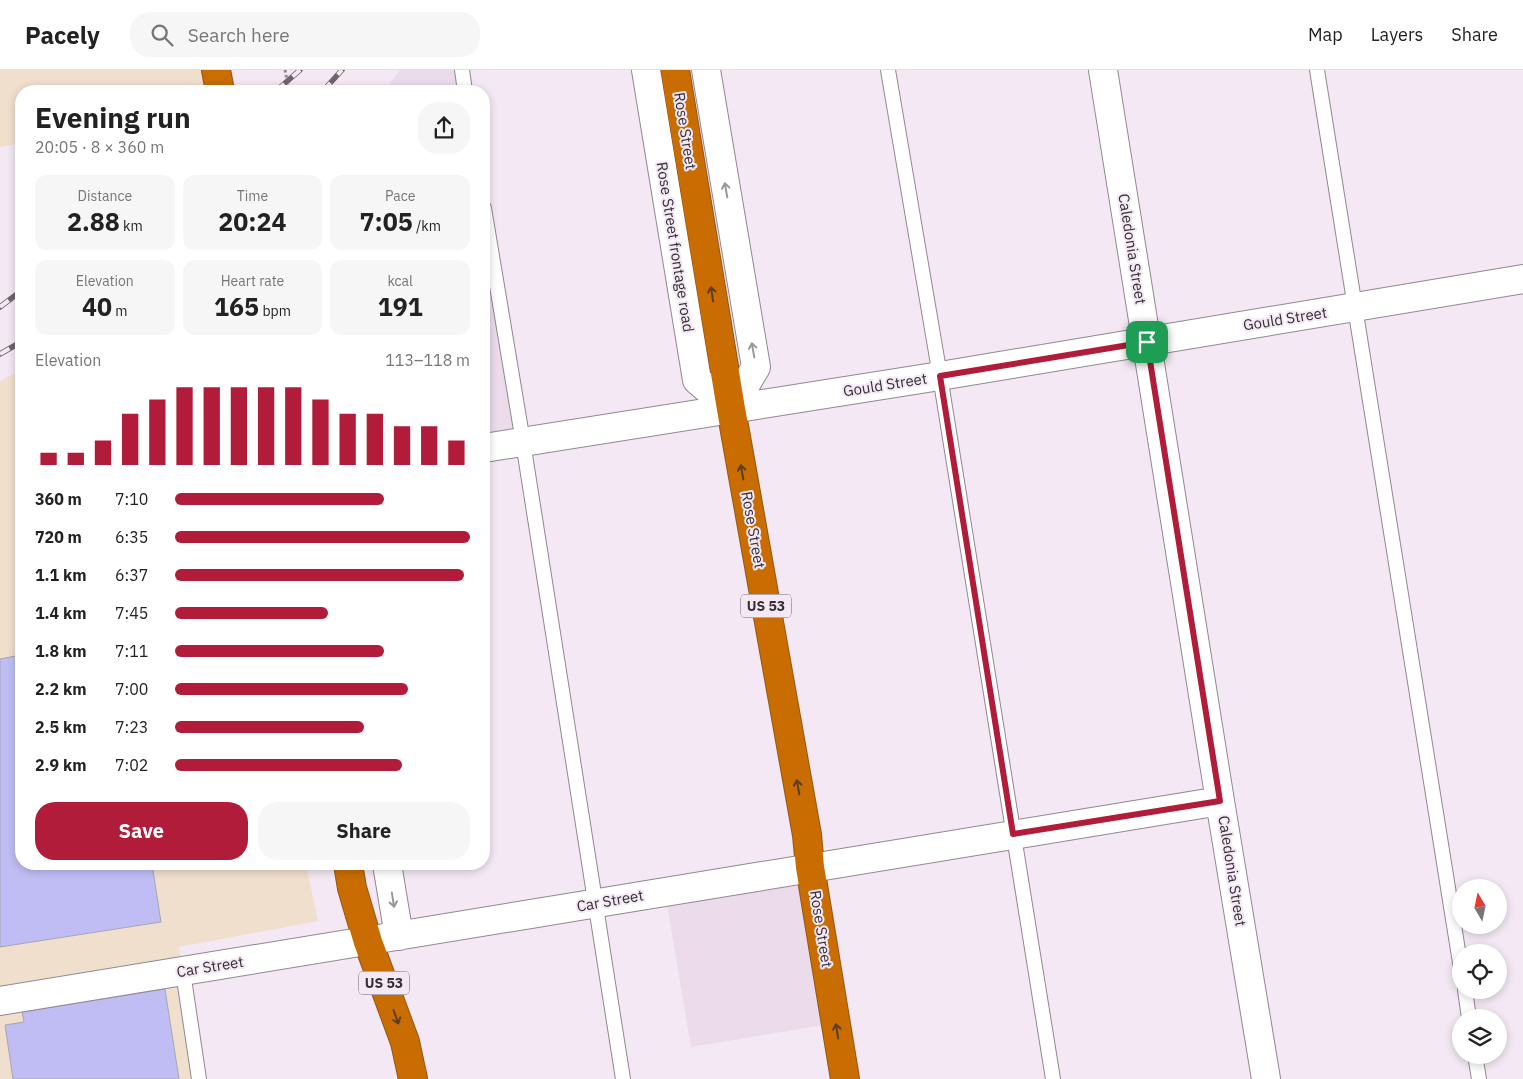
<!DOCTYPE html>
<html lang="en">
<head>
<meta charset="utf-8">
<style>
  body { margin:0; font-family:"IBM Plex Sans",sans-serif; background:#f6f6f6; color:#222; height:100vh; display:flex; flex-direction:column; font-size:19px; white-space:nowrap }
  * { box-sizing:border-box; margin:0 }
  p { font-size:16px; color:#767676 }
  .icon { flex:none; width:28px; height:28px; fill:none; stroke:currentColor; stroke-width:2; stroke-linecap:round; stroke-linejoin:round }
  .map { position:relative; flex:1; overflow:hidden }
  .sheet { position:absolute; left:15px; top:15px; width:475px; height:785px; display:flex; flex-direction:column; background:#fff; border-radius:20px; box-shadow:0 2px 8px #0003 }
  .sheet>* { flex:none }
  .needle { width:32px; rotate:351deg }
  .tools { position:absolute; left:1452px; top:809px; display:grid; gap:10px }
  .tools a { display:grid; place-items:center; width:55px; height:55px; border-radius:50%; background:#fff; box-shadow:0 2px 8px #0003; font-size:25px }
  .pin { position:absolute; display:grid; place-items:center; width:42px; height:42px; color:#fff; margin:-21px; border-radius:10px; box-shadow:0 2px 8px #0006 }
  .round { display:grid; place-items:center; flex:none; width:52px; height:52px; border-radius:20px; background:#f6f6f6 }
  .overview { display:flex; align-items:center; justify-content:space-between; height:85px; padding:0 20px }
  h1 { font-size:28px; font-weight:700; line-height:38px }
  .metrics { display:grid; grid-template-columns:repeat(3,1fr); gap:8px; height:85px; padding:5px 20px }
  .metrics div { display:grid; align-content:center; border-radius:12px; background:#f6f6f6; text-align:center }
  .metrics b { font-size:25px; font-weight:700 }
  .metrics small { font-size:14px; font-weight:400 }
  .metrics p { font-size:14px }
  .chart { height:140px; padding:10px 20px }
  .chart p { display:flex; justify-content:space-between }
  .chart svg { width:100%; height:90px; margin-top:5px; stroke:#b01c39; stroke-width:6 }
  .button { display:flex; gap:10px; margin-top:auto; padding:10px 20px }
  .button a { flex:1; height:58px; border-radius:20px; background:#b01c39; color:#fff; font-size:20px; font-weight:700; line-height:58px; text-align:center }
  .button a+a { background:#f6f6f6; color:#222 }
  ul { padding:0 20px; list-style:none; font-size:16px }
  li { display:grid; grid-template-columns:80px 60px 1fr; align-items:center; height:38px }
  li i { height:12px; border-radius:6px; background:#b01c39 }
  header { display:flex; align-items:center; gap:30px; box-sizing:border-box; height:70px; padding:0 25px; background:#fff; border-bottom:1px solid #e0e0e0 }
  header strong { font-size:24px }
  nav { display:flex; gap:28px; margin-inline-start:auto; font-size:18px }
  .search { width:350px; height:45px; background:#f6f6f6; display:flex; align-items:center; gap:12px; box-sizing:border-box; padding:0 18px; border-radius:20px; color:#767676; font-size:19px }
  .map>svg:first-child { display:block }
  .built { fill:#ebdbeb }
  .industrial { fill:#f1dfce }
  .building { fill:#c0bdf4; stroke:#a6a6b3 }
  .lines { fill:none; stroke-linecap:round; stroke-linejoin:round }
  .lane-casing { stroke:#918791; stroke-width:16 }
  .street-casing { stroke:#918791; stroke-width:30 }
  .highway-casing { stroke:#955714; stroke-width:30 }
  .path { stroke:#8e868e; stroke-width:3; stroke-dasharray:2.5 2.5; stroke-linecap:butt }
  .lane { stroke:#fff; stroke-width:14 }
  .street { stroke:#fff; stroke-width:28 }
  .highway { stroke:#c96c02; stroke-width:28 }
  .rail-casing { stroke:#6d666d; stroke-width:5.5 }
  .rail { stroke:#f3e8f3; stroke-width:4; stroke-dasharray:11; stroke-linecap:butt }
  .oneway { stroke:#9a979a }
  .oneway2 { stroke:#593e28 }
  .route-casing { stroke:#fff; stroke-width:10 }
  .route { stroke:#b01c39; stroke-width:6 }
  .labels { text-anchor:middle; stroke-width:4; stroke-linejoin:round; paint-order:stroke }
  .shield { fill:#f3e8f3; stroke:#6d666d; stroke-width:1 }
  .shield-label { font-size:14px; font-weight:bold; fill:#342f34 }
  .street-label { font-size:15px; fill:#342f34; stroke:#f3e8f3 }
</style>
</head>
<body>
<header>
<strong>Pacely</strong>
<div class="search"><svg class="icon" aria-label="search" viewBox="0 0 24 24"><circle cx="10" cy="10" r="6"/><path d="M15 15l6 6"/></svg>Search here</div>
<nav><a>Map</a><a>Layers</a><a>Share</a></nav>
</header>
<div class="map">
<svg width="1523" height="1009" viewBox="0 0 1523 1009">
  <rect width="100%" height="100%" fill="#f3e8f3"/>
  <!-- built -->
  <path class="built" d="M400 0H462L465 21H384Z
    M484 138 523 372 484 378Z
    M810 797 836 953 691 977 665 822Z"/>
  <!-- industrial -->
  <path class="industrial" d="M0 0H216L220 21H21V73L0 77Z
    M21 300V794H306L318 851 179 877 199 1009H0V311Z"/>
  <!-- building -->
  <path class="building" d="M21 585V794H152L161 852 0 877V589Z
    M165 919 179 1009H13L5 955 24 952 22 942Z"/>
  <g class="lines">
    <!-- lane casing -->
    <g class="lane-casing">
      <path id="lane" d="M462 0 465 21
        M888 0 940 306 1053 1009
        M1317 0 1461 899
        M484 138 523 372 623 1009
        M183 902 199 1009
        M1465 920 1469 948
        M1475 985 1479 1009"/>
    </g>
    <!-- street casing -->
    <g class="street-casing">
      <path id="street" d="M646 0 697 310 731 339 756 297 706 0
        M1103 0 1220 731 1266 1009
        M484 378 940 306 1523 209
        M387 794 399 866
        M0 931C407 865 813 797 1220 731"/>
    </g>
    <!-- highway casing -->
    <g class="highway-casing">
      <path id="highway" d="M216 0 220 21
        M675 0 731 339 807 765 810 797 845 1009
        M348 794 352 818 368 872 405 972 413 1009"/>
    </g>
    <!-- path -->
    <path class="path" d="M285 0 289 21"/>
    <!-- lane -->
    <use href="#lane" class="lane"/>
    <!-- street -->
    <use href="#street" class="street"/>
    <!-- highway -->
    <use href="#highway" class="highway"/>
    <!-- rail casing -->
    <g class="rail-casing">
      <path id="rail" d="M276 21 300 0
        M323 21 342 0
        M0 237 21 221
        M0 284 21 272"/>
    </g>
    <!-- rail -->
    <use href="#rail" class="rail"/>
  </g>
  <!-- one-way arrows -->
  <defs><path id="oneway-shaft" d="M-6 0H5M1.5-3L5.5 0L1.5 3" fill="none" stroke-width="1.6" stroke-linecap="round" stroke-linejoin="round" transform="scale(1.25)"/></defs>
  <g class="oneway">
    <use href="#oneway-shaft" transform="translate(726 120) rotate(-100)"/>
    <use href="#oneway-shaft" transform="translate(753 280) rotate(-100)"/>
    <use href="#oneway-shaft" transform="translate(393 830) rotate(81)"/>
  </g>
  <g class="oneway2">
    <use href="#oneway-shaft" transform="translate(712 224) rotate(-99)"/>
    <use href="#oneway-shaft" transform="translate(742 402) rotate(-100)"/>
    <use href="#oneway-shaft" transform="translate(798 717) rotate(-100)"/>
    <use href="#oneway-shaft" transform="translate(396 947) rotate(70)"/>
    <use href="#oneway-shaft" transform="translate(837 961) rotate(-99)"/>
  </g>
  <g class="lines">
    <!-- route casing -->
    <g class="route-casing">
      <path id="route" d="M1147 272 1220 731 1013 764 940 306Z"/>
    </g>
    <!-- route -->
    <use href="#route" class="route"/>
  </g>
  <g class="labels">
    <!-- shield labels -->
    <g class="shield">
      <rect x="741" y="524.5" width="50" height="23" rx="4"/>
      <rect x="359" y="901.5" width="50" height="23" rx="4"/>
    </g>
    <g class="shield-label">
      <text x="766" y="541">US 53</text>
      <text x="384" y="918">US 53</text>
    </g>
    <!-- street labels -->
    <g class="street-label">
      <text transform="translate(685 61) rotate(81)" y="5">Rose Street</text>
      <text transform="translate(675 177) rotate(81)" y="5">Rose Street frontage road</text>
      <text transform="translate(1132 179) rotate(81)" y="5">Caledonia Street</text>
      <text transform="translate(1285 249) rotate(-9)" y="5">Gould Street</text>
      <text transform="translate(885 315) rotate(-9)" y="5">Gould Street</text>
      <text transform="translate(753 460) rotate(80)" y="5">Rose Street</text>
      <text transform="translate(1232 801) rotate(81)" y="5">Caledonia Street</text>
      <text transform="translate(610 831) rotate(-10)" y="5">Car Street</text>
      <text transform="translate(821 859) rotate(81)" y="5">Rose Street</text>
      <text transform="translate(210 897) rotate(-9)" y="5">Car Street</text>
    </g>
  </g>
</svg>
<div class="tools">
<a><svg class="needle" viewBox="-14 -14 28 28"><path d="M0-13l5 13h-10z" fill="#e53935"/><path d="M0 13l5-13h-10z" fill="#767676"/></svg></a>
<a><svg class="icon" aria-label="locate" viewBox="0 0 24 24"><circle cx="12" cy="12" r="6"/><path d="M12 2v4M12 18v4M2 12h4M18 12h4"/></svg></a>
<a><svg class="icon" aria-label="layers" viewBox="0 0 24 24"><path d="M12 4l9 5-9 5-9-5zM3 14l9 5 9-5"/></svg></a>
</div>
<div class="pin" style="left:1147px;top:272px;background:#1e9e55"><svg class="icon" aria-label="arrive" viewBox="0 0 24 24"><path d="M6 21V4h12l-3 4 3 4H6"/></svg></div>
<section class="sheet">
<div class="overview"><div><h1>Evening run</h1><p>20:05 · 8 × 360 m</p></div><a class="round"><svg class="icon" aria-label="share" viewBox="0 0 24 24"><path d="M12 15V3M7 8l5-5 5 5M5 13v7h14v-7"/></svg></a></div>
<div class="metrics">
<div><p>Distance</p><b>2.88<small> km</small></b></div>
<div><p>Time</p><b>20:24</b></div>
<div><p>Pace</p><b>7:05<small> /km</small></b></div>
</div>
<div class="metrics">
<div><p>Elevation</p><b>40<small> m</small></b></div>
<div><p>Heart rate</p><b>165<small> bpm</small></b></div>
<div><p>kcal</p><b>191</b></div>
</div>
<div class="chart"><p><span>Elevation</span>113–118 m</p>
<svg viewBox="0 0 160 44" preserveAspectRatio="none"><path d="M5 44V38M15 44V38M25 44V32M35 44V19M45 44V12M55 44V6M65 44V6M75 44V6M85 44V6M95 44V6M105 44V12M115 44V19M125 44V19M135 44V25M145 44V25M155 44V32"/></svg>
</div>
<ul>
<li><b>360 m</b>7:10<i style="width:71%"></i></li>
<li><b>720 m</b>6:35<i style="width:100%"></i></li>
<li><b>1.1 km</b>6:37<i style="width:98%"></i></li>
<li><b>1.4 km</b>7:45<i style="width:52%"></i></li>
<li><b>1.8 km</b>7:11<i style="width:71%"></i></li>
<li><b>2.2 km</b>7:00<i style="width:79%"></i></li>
<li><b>2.5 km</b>7:23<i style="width:64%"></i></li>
<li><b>2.9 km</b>7:02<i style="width:77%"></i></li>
</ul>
<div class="button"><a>Save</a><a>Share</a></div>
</section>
</div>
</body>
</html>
